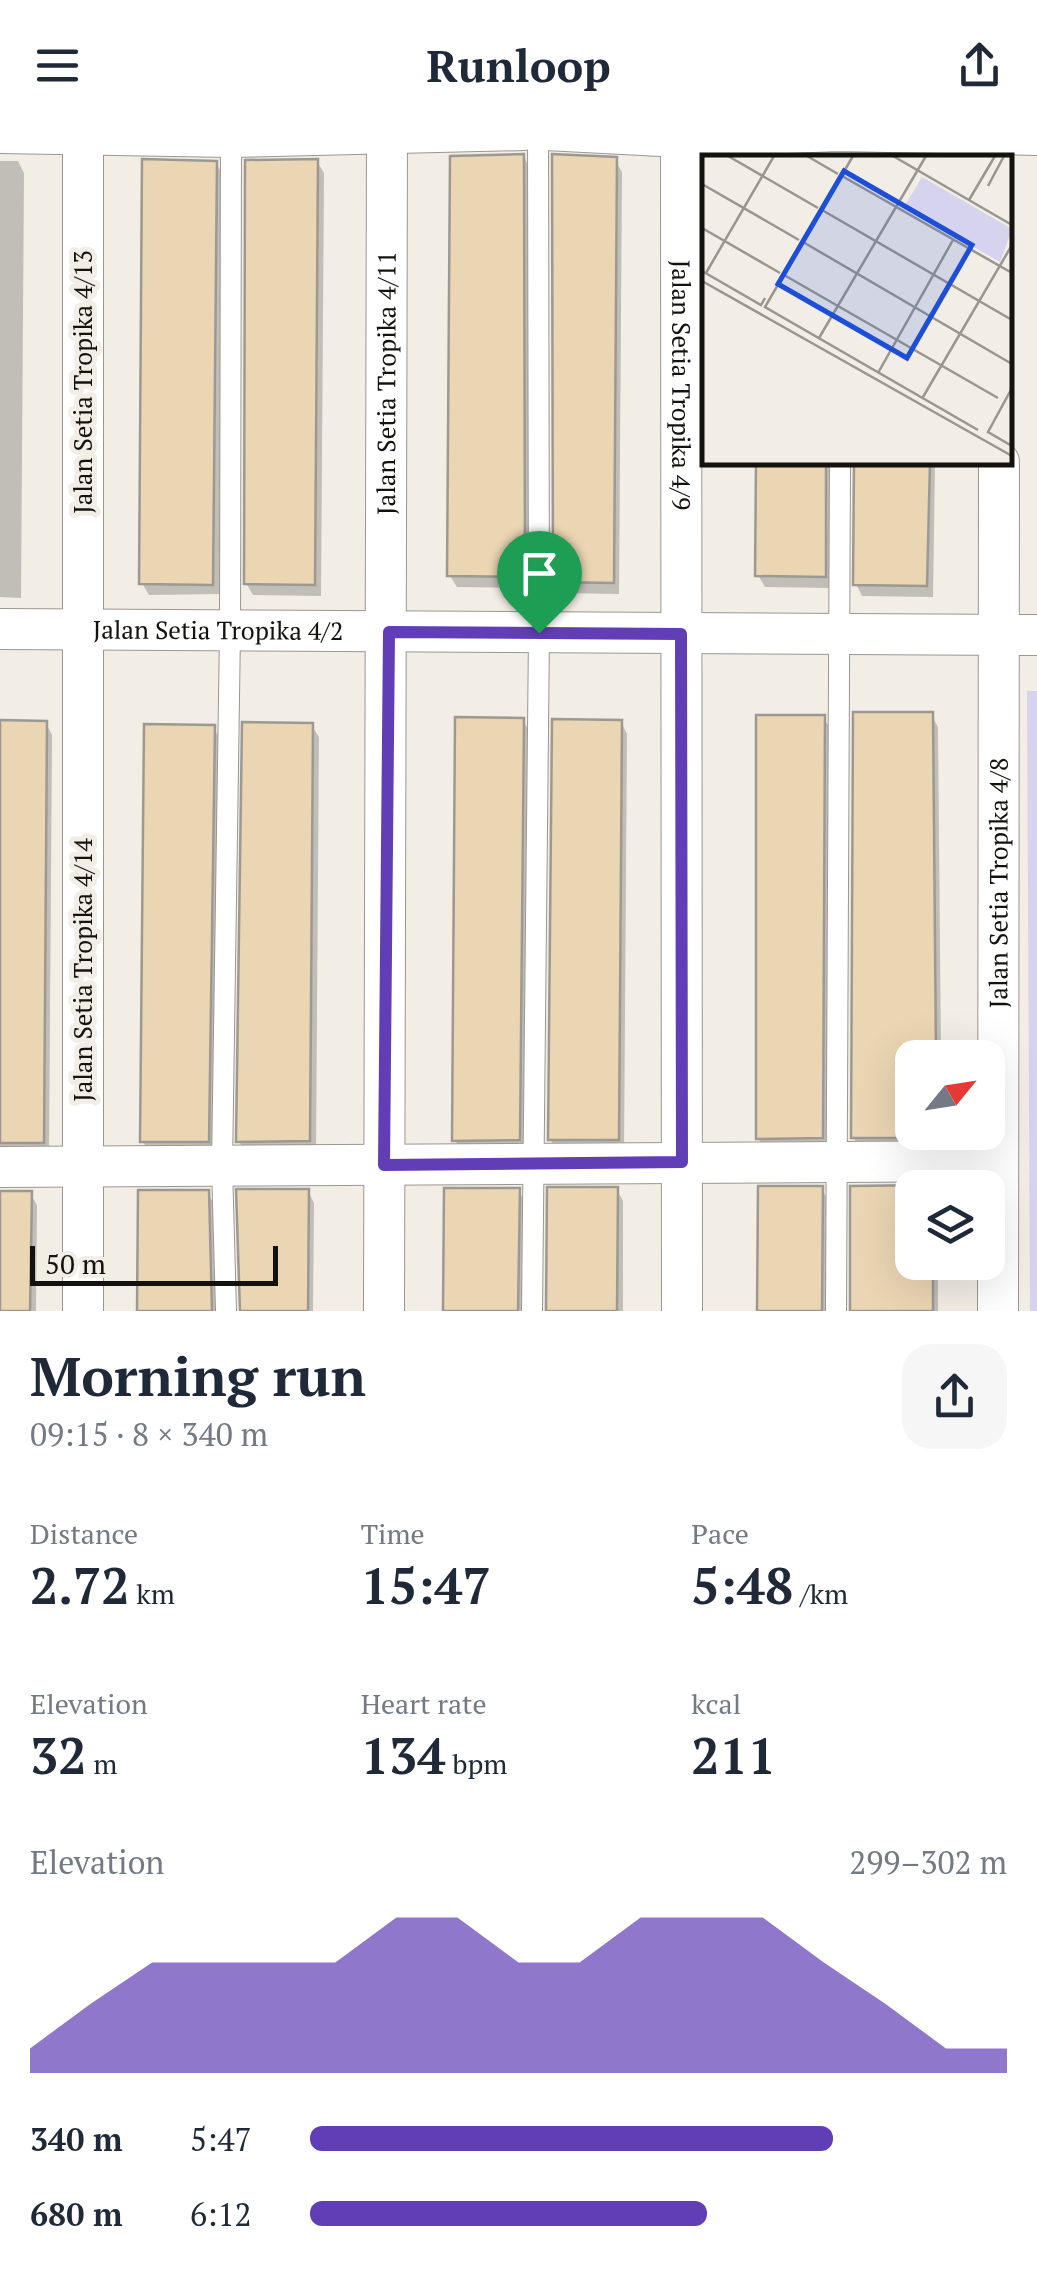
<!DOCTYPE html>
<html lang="en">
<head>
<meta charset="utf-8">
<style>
  body { margin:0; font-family:"PT Serif",serif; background:#f6f6f7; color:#1f2937; height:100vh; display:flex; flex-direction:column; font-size:38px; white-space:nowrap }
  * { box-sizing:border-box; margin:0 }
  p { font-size:32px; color:#747a83 }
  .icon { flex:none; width:55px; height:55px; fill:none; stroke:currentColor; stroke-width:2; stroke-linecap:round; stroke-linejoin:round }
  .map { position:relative; height:1181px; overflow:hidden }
  .side { display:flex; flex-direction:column; background:#fff; flex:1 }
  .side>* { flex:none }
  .needle { width:65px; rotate:60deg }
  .controls { position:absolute; left:895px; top:910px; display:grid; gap:20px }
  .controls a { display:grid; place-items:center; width:110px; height:110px; border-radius:20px; background:#fff; box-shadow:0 10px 40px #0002; font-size:50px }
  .scale { position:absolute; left:30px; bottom:25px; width:248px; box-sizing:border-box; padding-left:10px; border:5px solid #13120f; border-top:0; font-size:28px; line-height:35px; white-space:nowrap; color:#13120f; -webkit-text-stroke:8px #f2ede5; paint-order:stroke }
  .pin { position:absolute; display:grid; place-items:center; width:85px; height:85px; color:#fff; margin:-102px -42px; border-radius:50% 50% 50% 0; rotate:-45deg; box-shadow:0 0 10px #0007 }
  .pin .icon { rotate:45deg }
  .round { display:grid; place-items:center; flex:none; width:105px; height:105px; border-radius:30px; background:#f6f6f7 }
  .headline { display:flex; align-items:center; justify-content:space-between; height:170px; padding:0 30px }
  h1 { font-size:55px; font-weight:600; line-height:75px }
  .stats { display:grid; grid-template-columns:repeat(3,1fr); gap:15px; height:170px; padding:10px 30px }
  .stats div { display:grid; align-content:center }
  .stats b { font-size:50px; font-weight:600 }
  .stats small { font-size:28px; font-weight:400 }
  .stats p { font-size:28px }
  .chart { height:280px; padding:20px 30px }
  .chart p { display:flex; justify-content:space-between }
  .chart svg { width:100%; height:180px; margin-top:10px; fill:#613eb6; opacity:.7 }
  ul { padding:0 30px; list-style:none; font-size:32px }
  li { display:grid; grid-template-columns:160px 120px 1fr; align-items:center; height:75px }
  li i { height:25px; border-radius:12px; background:#613eb6 }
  header { display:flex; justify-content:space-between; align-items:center; height:130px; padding:0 30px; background:#fff; font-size:45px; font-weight:600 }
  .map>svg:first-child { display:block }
  .green { fill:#d6d3ee }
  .shadow { fill:#0003 }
  .building { fill:#ebd6b3; stroke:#9d9992; stroke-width:2.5 }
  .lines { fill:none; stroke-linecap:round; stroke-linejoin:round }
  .lane-casing { stroke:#9b9790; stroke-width:22 }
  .street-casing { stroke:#9b9790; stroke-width:42 }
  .lane { stroke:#fff; stroke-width:20 }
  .street { stroke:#fff; stroke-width:40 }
  .route-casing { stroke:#fff; stroke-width:20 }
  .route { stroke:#613eb6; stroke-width:12 }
  .labels { text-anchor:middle; stroke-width:10; stroke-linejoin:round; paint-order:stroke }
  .street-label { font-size:25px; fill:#13120f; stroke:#f2ede5 }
  .inset-road { fill:none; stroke:#99958f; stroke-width:2.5 }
  .view { fill:#1d4ed8; fill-opacity:0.15; stroke:#1d4ed8; stroke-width:5 }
  .inset-edge { fill:none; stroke:#13120f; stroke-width:5 }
</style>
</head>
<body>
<header><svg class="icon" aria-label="menu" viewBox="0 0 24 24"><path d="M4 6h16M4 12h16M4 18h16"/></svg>Runloop<svg class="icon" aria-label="share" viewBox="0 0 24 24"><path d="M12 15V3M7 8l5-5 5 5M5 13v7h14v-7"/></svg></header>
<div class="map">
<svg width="1037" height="1181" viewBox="0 0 1037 1181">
  <rect width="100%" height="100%" fill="#f2ede5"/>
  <!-- green -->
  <path class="green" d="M1027 561H1037V1181H1030Z"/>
  <!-- shadow -->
  <path class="shadow" d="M523 26 530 38V458L457 457 450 446Z
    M615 30 622 42 619 464 562 463 555 451Z
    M0 31H18L24 43 21 468 0 467Z
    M317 31 324 43 321 466 253 465 246 453Z
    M216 33 223 45 222 464 149 465 142 453Z
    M759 332H838L831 458 765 457 758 445Z
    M853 332H935L933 467 862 466 856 454Z
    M931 585 938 597 941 928H912V1002H941V1019H860L853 1007Z
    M824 588 830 599 828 1019 765 1020 758 1008Z
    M523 591 530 602 525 1021 462 1022 455 1010Z
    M0 592 46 593 52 605 49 1024 0 1027Z
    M621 592 627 604 624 1021H557L550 1009Z
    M312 596 319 607 316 1022 245 1023 239 1011Z
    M213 597 220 609 214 1023H150L143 1012Z
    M821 1058 828 1070V1181H759Z
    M853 1058H912V1132H938V1181H852Z
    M518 1060 525 1072 524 1181H445Z
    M617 1060 623 1071V1181H548Z
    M0 1061 30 1063 37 1075 36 1181H0Z
    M308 1061 314 1073 313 1181H242Z
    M207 1062 214 1074 217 1181H140Z"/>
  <!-- building -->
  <path class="building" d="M524 24 525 447 447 446 450 26Z
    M552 24 617 27 614 453 553 452Z
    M142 29 217 31 213 455 139 454Z
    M318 29 315 455 244 454 245 30Z
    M756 332H826V447L755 446Z
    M854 332H930L927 456 853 455Z
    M853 582H933L936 928H912V1002H931V1008H851Z
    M756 585H825L823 1008 756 1009Z
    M455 587 524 588 520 1010 452 1011Z
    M552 589 622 590 619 1010H548Z
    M0 590 47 591 44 1013H0Z
    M242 592 313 593 310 1011 236 1012Z
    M144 594 215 595 209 1012H140Z
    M932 1055 912 1058V1132H933V1181H850V1056Z
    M758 1056H823L822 1181H757Z
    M547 1057H618L617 1181H546Z
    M444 1058H520L518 1181H443Z
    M236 1059H309L308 1181H240Z
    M138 1060H209L212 1181H137Z
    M0 1061H32L30 1181H0Z"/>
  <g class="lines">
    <!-- lane casing -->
    <g class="lane-casing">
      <path id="lane" d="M226 1181 222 1037 230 501 231 7
        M532 1181 539 503 538 0
        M836 1181 840 332"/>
    </g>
    <!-- street casing -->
    <g class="street-casing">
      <g id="street">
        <path d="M546 0 681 7 838 1 1037 5"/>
        <path d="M0 3 231 7 524 0"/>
        <path d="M83 4V1181"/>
        <path id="s1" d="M681 7 682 1181"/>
        <path id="s2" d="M0 499 1037 505"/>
        <path d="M0 1037 995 1031"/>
        <path id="s3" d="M384 1181 387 4"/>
        <path id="s4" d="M998 1181 999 332"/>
      </g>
    </g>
    <!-- lane -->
    <use href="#lane" class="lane"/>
    <!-- street -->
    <use href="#street" class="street"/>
  </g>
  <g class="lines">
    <!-- route casing -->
    <g class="route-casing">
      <path id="route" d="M389 502 681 504 682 1032 384 1035Z"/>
    </g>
    <!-- route -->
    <use href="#route" class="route"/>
  </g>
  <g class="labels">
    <!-- street labels -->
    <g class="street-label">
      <text transform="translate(83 252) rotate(-90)" y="9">Jalan Setia Tropika 4/13</text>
      <text dy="9" stroke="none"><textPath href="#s3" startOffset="928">Jalan Setia Tropika 4/11</textPath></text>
      <text dy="9" stroke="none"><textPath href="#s1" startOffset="248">Jalan Setia Tropika 4/9</textPath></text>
      <text dy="9" stroke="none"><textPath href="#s2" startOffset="218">Jalan Setia Tropika 4/2</textPath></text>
      <text dy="9" stroke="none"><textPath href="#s4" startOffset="428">Jalan Setia Tropika 4/8</textPath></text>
      <text transform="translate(83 840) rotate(-90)" y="9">Jalan Setia Tropika 4/14</text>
    </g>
  </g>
  <!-- overview -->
  <g transform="translate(702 25)">
    <rect width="310" height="310" fill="#f2ede5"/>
    <path d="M220 22 310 74 298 107 202 52Z" fill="#d6d3ee"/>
    <path class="inset-road" d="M26 1 116 53M105 1 136 19M151 1 63 152 276 275M191 1 310 70M140 21 310 118M0 29 97 85M286 31 302 1M267 45 293 1M120 55 310 165M0 73 78 118M101 87 310 209M0 116 59 150 63 143M4 118 72 1M82 120 296 243M0 126 310 301M117 183 224 1M176 218 251 85M310 233 286 277 310 291M221 242 310 90"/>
    <path class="view" d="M142 16 270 90 205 203 76 129Z"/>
    <rect width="310" height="310" class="inset-edge"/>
  </g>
</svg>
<div class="controls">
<a><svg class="needle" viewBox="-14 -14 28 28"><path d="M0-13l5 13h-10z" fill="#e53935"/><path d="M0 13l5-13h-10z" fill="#747a83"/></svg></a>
<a><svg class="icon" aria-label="layers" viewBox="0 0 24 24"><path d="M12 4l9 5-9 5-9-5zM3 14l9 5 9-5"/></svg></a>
</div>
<div class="scale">50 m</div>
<div class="pin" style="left:539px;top:503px;background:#1e9e55"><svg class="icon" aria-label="arrive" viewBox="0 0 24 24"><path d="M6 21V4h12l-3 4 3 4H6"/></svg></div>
</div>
<section class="side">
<div class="headline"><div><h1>Morning run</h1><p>09:15 · 8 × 340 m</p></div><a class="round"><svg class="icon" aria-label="share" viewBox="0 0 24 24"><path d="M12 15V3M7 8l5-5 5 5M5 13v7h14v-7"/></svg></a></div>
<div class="stats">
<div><p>Distance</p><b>2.72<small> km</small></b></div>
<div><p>Time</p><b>15:47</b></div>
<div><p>Pace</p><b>5:48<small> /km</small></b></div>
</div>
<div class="stats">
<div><p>Elevation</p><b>32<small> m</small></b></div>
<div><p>Heart rate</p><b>134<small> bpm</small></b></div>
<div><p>kcal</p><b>211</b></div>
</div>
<div class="chart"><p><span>Elevation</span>299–302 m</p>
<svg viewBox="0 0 160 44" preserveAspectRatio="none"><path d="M0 44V38L10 27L20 17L30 17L40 17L50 17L60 6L70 6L80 17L90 17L100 6L110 6L120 6L130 17L140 27L150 38L160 38V44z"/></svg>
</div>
<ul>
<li><b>340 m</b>5:47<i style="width:75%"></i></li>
<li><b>680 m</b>6:12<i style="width:57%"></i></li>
</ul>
</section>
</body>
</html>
